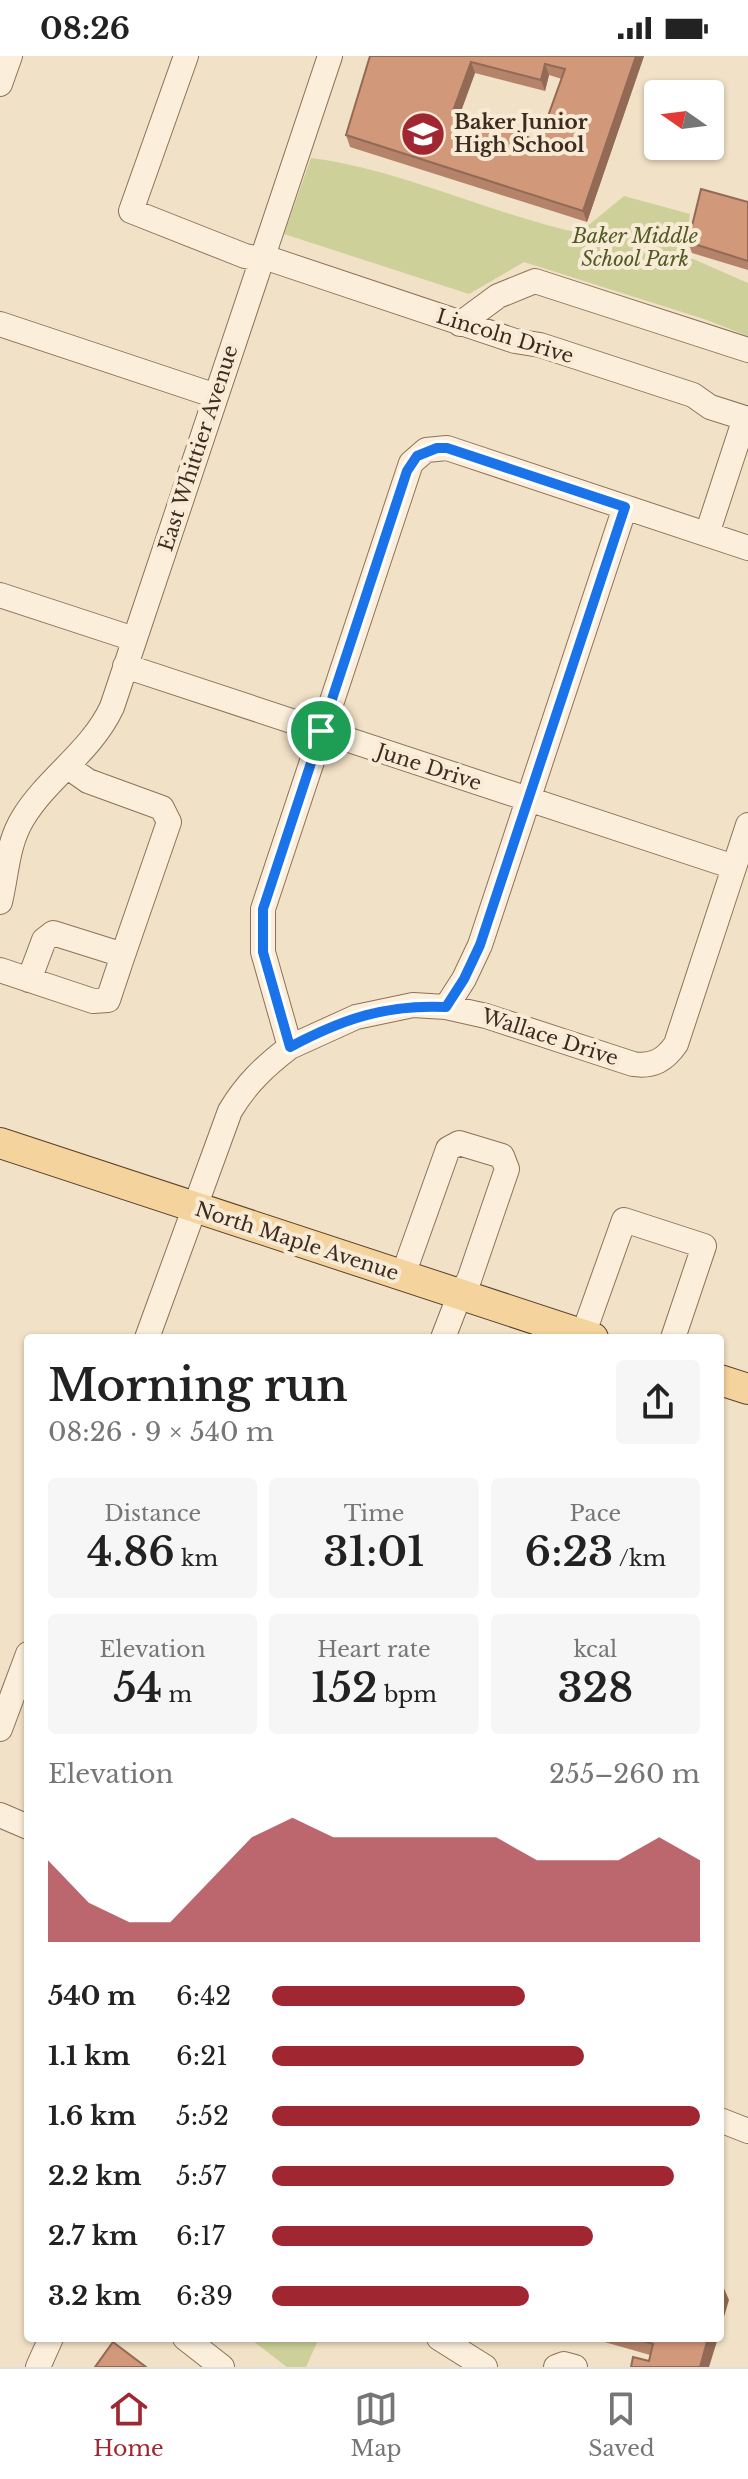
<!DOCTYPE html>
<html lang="en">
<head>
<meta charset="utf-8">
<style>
  body { margin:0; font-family:"Libre Baskerville",serif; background:#f6f6f6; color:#222; height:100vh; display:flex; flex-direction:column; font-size:30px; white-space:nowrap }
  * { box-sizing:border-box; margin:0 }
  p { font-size:26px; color:#767676 }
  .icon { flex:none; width:44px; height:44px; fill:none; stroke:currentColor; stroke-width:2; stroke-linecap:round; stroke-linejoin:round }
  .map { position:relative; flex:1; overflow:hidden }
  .details { position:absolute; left:24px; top:1278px; width:700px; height:1008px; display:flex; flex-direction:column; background:#fff; border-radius:8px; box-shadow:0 2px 6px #0004 }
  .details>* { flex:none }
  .needle { width:52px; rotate:284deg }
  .tools { position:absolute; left:644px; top:24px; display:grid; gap:16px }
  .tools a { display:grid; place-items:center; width:80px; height:80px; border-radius:8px; background:#fff; box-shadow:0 2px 6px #0004; font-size:40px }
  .pin { position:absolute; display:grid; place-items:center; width:68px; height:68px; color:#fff; margin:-34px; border:4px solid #fff; border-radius:50%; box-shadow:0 2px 8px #0007 }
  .round { display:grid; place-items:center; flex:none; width:84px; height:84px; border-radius:8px; background:#f6f6f6 }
  .headline { display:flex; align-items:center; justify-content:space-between; height:136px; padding:0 24px }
  h1 { font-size:44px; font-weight:600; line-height:60px }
  .metrics { display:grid; grid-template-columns:repeat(3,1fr); gap:12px; height:136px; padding:8px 24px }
  .metrics div { display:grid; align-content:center; border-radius:8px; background:#f6f6f6; text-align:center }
  .metrics b { font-size:40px; font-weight:600 }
  .metrics small { font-size:22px; font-weight:400 }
  .metrics p { font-size:22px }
  .chart { height:224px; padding:16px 24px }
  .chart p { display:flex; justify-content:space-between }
  .chart svg { width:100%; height:144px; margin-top:8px; fill:#a02731; opacity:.7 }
  ul { padding:0 24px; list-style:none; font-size:26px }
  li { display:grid; grid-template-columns:128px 96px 1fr; align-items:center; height:60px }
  li i { height:20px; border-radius:10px; background:#a02731 }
  .status { display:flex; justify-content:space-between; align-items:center; height:56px; padding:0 40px; background:#fff; direction:ltr }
  .status svg { height:22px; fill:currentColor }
  .tab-bar { display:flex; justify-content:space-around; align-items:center; height:112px; border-top:2px solid #e0e0e0; background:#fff; font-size:22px; color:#767676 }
  .tab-bar a { display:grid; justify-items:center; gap:4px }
  .tab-bar .current { color:#a02731 }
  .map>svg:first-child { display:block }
  .green { fill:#cdd099 }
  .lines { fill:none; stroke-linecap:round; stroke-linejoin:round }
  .minor-casing { stroke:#8d725a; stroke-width:26 }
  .major-casing { stroke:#5b402e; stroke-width:32 }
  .minor { stroke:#fbeeda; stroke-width:24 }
  .major { stroke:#f5d39d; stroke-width:30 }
  .wall { fill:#b48369; fill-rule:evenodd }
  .shaded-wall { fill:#926a55 }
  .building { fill:#d1987a; stroke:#926a55; stroke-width:2; fill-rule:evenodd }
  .route-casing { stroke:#fff; stroke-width:16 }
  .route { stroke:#1a73e8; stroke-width:10 }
  .labels { text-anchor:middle; stroke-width:8; stroke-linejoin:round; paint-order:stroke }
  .poi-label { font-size:20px; font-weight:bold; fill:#3d2b1f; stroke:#f8ebd6; text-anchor:start }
  .park-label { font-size:20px; font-style:italic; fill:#515a24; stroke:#f8ebd6 }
  .street-label { font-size:20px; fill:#3d2b1f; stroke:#f8ebd6 }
</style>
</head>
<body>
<div class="status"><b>08:26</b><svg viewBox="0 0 49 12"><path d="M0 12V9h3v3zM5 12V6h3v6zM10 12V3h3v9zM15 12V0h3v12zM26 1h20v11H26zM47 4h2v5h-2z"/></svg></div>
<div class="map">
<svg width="748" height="2311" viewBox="0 0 748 2311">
  <rect width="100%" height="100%" fill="#f1e1c6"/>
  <!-- green -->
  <path class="green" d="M311 102C403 114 488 157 579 177L624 140 690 158 684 199 748 227V280L704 263 524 206 469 238 284 178Z
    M249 2282H319L306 2311H287Z"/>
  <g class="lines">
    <!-- minor casing -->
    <g class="minor-casing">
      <path id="minor" d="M186 0 131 155 245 200 260 203
        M0 28 10 0
        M261 200 515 285 540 289 693 339 710 351 748 363
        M0 268 216 340
        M460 268 498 240 535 225 748 294
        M707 478 745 362
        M0 539 134 583
        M125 610 734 811
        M68 711 88 725 162 752 169 766 123 899
        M0 846C7 817 7 788 23 762 48 721 91 696 112 651L330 0
        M0 914 93 945 108 944 123 899 53 877 44 884 29 924
        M446 951 464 923 480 889 625 451
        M290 991 356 961 413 949 446 951 486 960 633 1008C653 1011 665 1004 676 988L748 769
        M403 1219 448 1093 459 1087 502 1100 507 1113 469 1224 460 1238 443 1282
        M583 1279 624 1164 704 1190 673 1282
        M147 1282 230 1055C246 1028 265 1010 290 991L263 896V853L411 407 426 394 447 392 748 492
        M0 1673 28 1598
        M0 1759 28 1771
        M720 2064 748 2075
        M185 2282 222 2311
        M439 2282 485 2311
        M38 2311 51 2282
        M556 2311 564 2308 575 2311"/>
    </g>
    <!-- major casing -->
    <g class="major-casing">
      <path id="major" d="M0 1087 593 1282
        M720 1324 748 1333"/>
    </g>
    <!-- minor -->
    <use href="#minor" class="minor"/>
    <!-- major -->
    <use href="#major" class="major"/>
  </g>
  <!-- wall -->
  <path class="wall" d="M370 0H644L587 166 350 91 346 79ZM475 17 545 35 549 19 562 23 539 85 460 58Z
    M748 146V214L692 197 688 186Z
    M600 2282H718L649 2305 650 2299 601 2285Z"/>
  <!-- shaded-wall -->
  <path class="shaded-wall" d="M636 0H644L587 166 583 155Z
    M471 6 475 17 457 66 453 55Z
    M545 8 549 19 545 35 541 24Z
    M723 2230 729 2244 720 2274V2242Z
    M708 2282H718L709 2311H700Z"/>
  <!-- building -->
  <path class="building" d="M370 0H636L583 155 346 79ZM471 6 541 24 545 8 565 13 539 85 453 55Z
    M701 133 748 146V205L688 186Z
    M720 2229 723 2230 720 2242Z
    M634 2282H708L700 2311H631L633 2301 649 2305 653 2288Z
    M113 2286 146 2311H95Z"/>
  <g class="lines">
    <!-- route casing -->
    <g class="route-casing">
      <path id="route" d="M437 392H447L625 451 480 889 464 923 446 951C387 948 342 963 290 991L263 896V853L407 415 417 400Z"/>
    </g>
    <!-- route -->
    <use href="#route" class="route"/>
  </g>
  <!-- icons -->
  <defs>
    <g id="school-disc" transform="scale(2.3)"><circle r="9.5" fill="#a02731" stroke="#f8ebd6"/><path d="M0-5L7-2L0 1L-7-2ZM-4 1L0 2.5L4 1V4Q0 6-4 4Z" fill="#fff"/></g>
  </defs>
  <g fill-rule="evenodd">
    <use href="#school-disc" x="423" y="78"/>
  </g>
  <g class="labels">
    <!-- poi labels -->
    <g class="poi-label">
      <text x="454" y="73">Baker Junior<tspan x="454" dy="23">High School</tspan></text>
    </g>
    <!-- park labels -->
    <g class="park-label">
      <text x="635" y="187">Baker Middle<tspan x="635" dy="23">School Park</tspan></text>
    </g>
    <!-- street labels -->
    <g class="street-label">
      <text transform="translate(505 280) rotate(17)" y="7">Lincoln Drive</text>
      <text transform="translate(198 392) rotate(-72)" y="7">East Whittier Avenue</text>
      <text transform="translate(429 711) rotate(18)" y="7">June Drive</text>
      <text transform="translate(550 981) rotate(18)" y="7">Wallace Drive</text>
      <text transform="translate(297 1185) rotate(18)" y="7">North Maple Avenue</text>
    </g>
  </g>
</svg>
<div class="tools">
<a><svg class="needle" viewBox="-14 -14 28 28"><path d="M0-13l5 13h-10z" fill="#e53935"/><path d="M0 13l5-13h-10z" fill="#767676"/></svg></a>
</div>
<div class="pin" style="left:321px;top:675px;background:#1e9e55"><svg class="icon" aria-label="arrive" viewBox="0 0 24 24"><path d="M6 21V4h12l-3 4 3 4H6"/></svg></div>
<section class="details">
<div class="headline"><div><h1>Morning run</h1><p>08:26 · 9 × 540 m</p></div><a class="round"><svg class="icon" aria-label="share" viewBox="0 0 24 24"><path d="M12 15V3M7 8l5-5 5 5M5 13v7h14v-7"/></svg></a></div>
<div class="metrics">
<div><p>Distance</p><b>4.86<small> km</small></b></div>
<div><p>Time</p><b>31:01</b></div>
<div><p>Pace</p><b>6:23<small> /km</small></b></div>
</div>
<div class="metrics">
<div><p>Elevation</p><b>54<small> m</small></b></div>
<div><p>Heart rate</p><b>152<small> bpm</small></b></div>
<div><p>kcal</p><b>328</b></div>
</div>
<div class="chart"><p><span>Elevation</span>255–260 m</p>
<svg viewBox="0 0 160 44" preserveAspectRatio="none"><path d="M0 44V19L10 32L20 38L30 38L40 25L50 12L60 6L70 12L80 12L90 12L100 12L110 12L120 19L130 19L140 19L150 12L160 19V44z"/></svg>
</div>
<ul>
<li><b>540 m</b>6:42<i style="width:59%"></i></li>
<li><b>1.1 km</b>6:21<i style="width:73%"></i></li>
<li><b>1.6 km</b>5:52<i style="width:100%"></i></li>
<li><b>2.2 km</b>5:57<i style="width:94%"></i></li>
<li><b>2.7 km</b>6:17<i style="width:75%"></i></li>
<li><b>3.2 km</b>6:39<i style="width:60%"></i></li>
</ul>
</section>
</div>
<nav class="tab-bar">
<a class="current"><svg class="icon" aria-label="home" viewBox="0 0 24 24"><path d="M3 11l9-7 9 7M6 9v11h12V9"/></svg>Home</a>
<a><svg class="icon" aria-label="map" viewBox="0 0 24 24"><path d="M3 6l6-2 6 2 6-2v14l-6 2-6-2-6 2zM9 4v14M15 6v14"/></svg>Map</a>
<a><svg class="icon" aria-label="saved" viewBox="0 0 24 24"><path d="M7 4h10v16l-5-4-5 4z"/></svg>Saved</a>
</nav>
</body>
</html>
